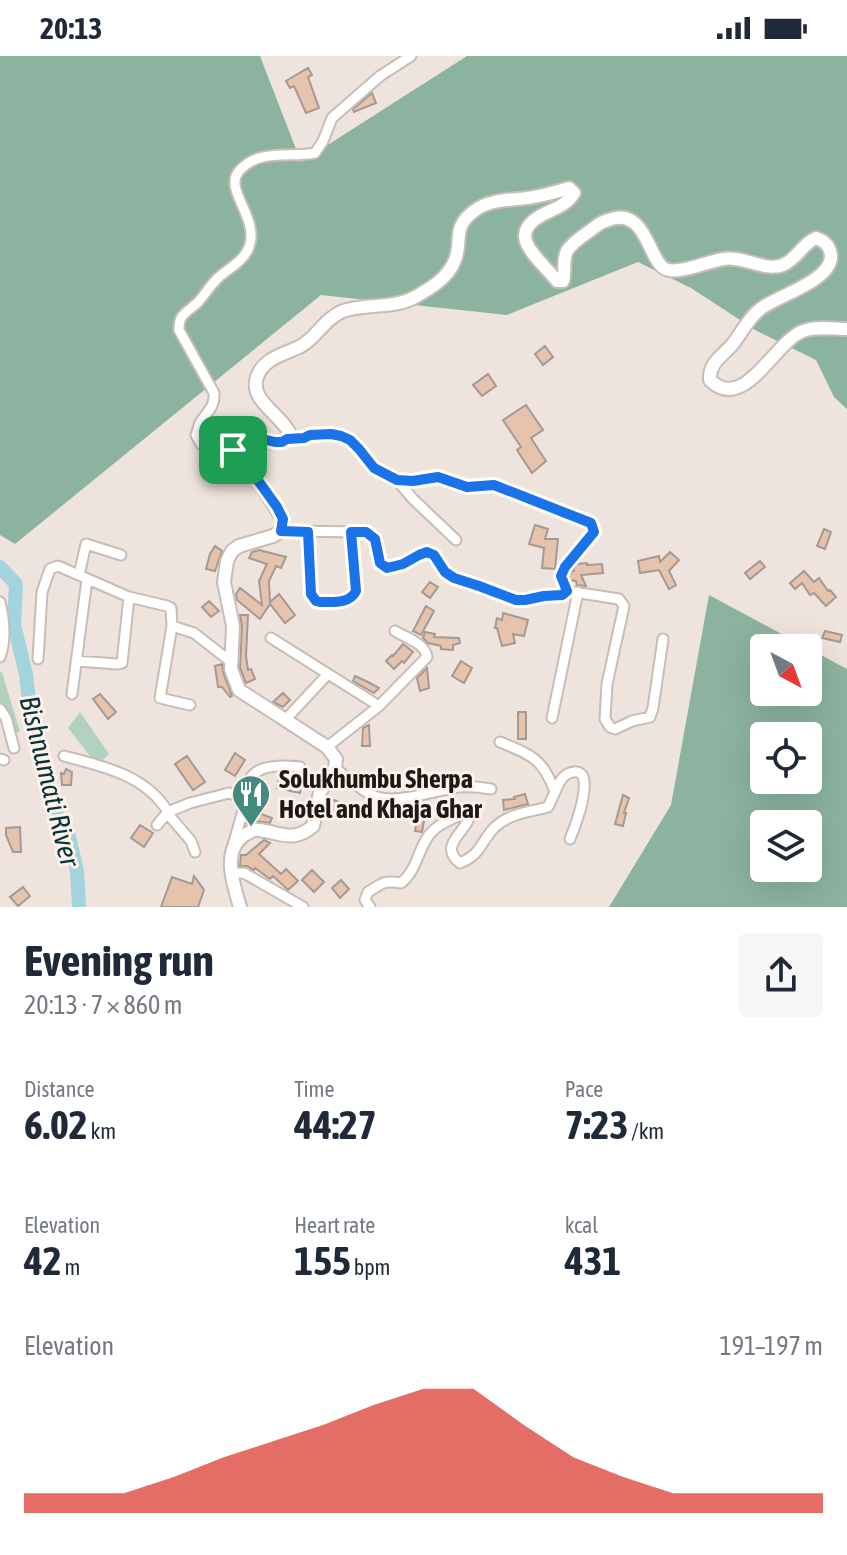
<!DOCTYPE html>
<html lang="en">
<head>
<meta charset="utf-8">
<style>
  body { margin:0; font-family:"Asap Condensed",sans-serif; background:#f6f6f7; color:#1f2937; height:100vh; display:flex; flex-direction:column; font-size:30px; white-space:nowrap }
  * { box-sizing:border-box; margin:0 }
  p { font-size:26px; color:#747a83 }
  .icon { flex:none; width:44px; height:44px; fill:none; stroke:currentColor; stroke-width:2; stroke-linecap:round; stroke-linejoin:round }
  .map { position:relative; height:851px; overflow:hidden }
  .panel { display:flex; flex-direction:column; background:#fff; flex:1 }
  .panel>* { flex:none }
  .needle { width:52px; rotate:139deg }
  .fabs { position:absolute; left:750px; top:578px; display:grid; gap:16px }
  .fabs a { display:grid; place-items:center; width:72px; height:72px; border-radius:8px; background:#fff; box-shadow:0 8px 32px #0002; font-size:40px }
  .pin { position:absolute; display:grid; place-items:center; width:68px; height:68px; color:#fff; margin:-34px; border-radius:16px; box-shadow:0 4px 12px #0006 }
  .round { display:grid; place-items:center; flex:none; width:84px; height:84px; border-radius:8px; background:#f6f6f7 }
  .overview { display:flex; align-items:center; justify-content:space-between; height:136px; padding:0 24px }
  h1 { font-size:44px; font-weight:700; line-height:60px }
  .figures { display:grid; grid-template-columns:repeat(3,1fr); gap:12px; height:136px; padding:8px 24px }
  .figures div { display:grid; align-content:center }
  .figures b { font-size:40px; font-weight:700 }
  .figures small { font-size:22px; font-weight:400 }
  .figures p { font-size:22px }
  .chart { height:224px; padding:16px 24px }
  .chart p { display:flex; justify-content:space-between }
  .chart svg { width:100%; height:144px; margin-top:8px; fill:#d93025; opacity:.7 }
  .status { display:flex; justify-content:space-between; align-items:center; height:56px; padding:0 40px; background:#fff; direction:ltr }
  .status svg { height:22px; fill:currentColor }
  .map>svg:first-child { display:block }
  .green { fill:#b3d1c1 }
  .forest { fill:#8cb3a0; fill-rule:evenodd }
  .lines { fill:none; stroke-linecap:round; stroke-linejoin:round }
  .river { stroke:#a3d3dc; stroke-width:14 }
  .building { fill:#e6c3ac; stroke:#a49a93; stroke-width:2 }
  .street-casing { stroke:#c8bdb6; stroke-width:13 }
  .secondary-casing { stroke:#c8bdb6; stroke-width:16 }
  .street { stroke:#fff; stroke-width:9 }
  .secondary { stroke:#fff; stroke-width:12 }
  .route-casing { stroke:#fff; stroke-width:16 }
  .route { stroke:#1a73e8; stroke-width:10 }
  .labels { text-anchor:middle; stroke-width:6; stroke-linejoin:round; paint-order:stroke }
  .poi-label { font-size:26px; font-weight:bold; fill:#1d1917; stroke:#fdf1ea; text-anchor:start }
  .water-label { font-size:28px; font-style:italic; fill:#05343b; stroke:#fdf1ea }
</style>
</head>
<body>
<div class="status"><b>20:13</b><svg viewBox="0 0 49 12"><path d="M0 12V9h3v3zM5 12V6h3v6zM10 12V3h3v9zM15 12V0h3v12zM26 1h20v11H26zM47 4h2v5h-2z"/></svg></div>
<div class="map">
<svg width="847" height="851" viewBox="0 0 847 851">
  <rect width="100%" height="100%" fill="#efe4dd"/>
  <!-- green -->
  <path class="green" d="M0 616H2L20 676 12 678 6 659 0 648Z
    M80 656 109 698 97 709 68 672Z"/>
  <!-- forest -->
  <path class="forest" d="M0 0H260L301 106 467 0H847V353L834 341 816 304 757 275 691 232 638 206 507 259 321 239 15 488 0 479Z
    M709 539 847 613V851H609L671 749ZM808 592V636H764V592ZM808 680V724H764V680ZM808 768V812H764V768Z"/>
  <g class="lines">
    <!-- river -->
    <path class="river" d="M0 511 16 528 14 568 26 619 32 669 57 759 68 776 77 815 79 851"/>
  </g>
  <!-- building -->
  <path class="building" d="M308 12 312 19 308 21 319 52 306 57 294 30 290 32 286 25Z
    M372 37 376 47 354 56 353 53Z
    M545 290 553 301 543 309 535 298Z
    M488 318 496 330 482 340 473 329Z
    M526 349 543 374 531 382 546 405 532 417 517 394 521 391 503 364Z
    M535 469 548 473 545 483H558L555 513 542 512 544 492 529 488Z
    M824 473 831 476 825 493 817 490Z
    M215 490 222 495 215 515 206 513 210 498Z
    M259 494 286 501 281 512 276 510 269 525 270 546 279 538 295 559 285 567 270 548 260 563 237 544 236 538 240 532 262 549 259 525 267 508 249 502 252 496Z
    M670 496 679 504 669 515 676 529 669 533 659 514 640 517 638 505 659 500 660 506Z
    M760 505 765 511 750 523 745 517Z
    M587 507V509L602 508 603 517 581 519 586 530 577 529 576 525 570 524 569 520 572 515H574V512L577 508Z
    M804 515 814 526 819 522 828 535 830 534 836 541 826 550 814 537 810 539 802 527 795 533 790 527Z
    M430 526 438 531 430 542 422 536Z
    M209 545 219 555 211 561 202 551Z
    M426 550 434 555 421 579 413 575Z
    M503 557 528 564 524 580 513 578 515 587 502 590 497 572H495L497 562 502 564Z
    M240 559H248L246 600 248 614 251 613 255 623 246 627 240 612 242 570Z
    M825 575 842 579 840 586 822 582Z
    M425 576 435 578 434 581 459 582 460 587 453 589V594L441 593V590L428 587 423 582Z
    M403 588 413 596 404 607 402 605 394 613 386 605 392 599 393 600Z
    M461 605 472 612 464 627 452 620Z
    M222 608 223 616 232 640 230 641 222 631H218L215 610Z
    M427 612 429 632 420 635 417 622Z
    M355 620 368 626 379 632 374 637 353 625Z
    M283 637 290 644 283 651 273 646Z
    M100 638 116 656 108 663 93 643Z
    M518 656H526V683H518Z
    M369 669 370 690H362L363 672Z
    M235 697 245 704 235 720 225 714Z
    M187 700 205 726 193 734 175 708Z
    M66 713 72 716 71 729H62L61 717 64 718Z
    M279 721 302 726 300 737 277 732Z
    M525 738 528 748 504 754 503 744 515 743 514 741Z
    M623 739 629 742 624 757H626L623 770 615 768Z
    M331 743 345 748 340 760 327 754Z
    M426 753 422 776 415 775 417 763Z
    M251 754 272 762 270 767 255 765 247 767Z
    M140 769 153 777 144 791 131 782Z
    M20 771 21 796H13L6 779V772Z
    M264 784 270 787 259 798 281 818 286 813 298 825 288 834 273 820 270 823 255 812 254 814 247 810H240L241 799H246Z
    M312 814 324 826 314 836 302 824Z
    M194 820 204 834 198 851H161L172 821 192 828Z
    M341 824 349 833 340 842 332 832Z
    M23 831 30 840 18 850 10 841Z"/>
  <g class="lines">
    <!-- street casing -->
    <g class="street-casing">
      <path id="street" d="M233 394 212 396 201 388 196 379C198 375 198 371 200 367 207 355 215 352 214 337L179 274C179 269 179 266 181 262 185 255 194 251 199 245 206 237 211 228 219 221 229 212 244 205 249 191 260 162 223 134 239 115 259 92 289 102 315 97L323 85 332 62 380 20 411 0
        M397 424 413 443 456 484
        M281 475 366 476 375 483 380 507 387 512C401 511 417 496 427 497 439 498 443 517 453 522 461 526 470 527 478 529 491 533 505 542 519 544 522 544 560 540 562 539 564 538 565 536 567 535L561 520 565 511 594 476 591 467 494 429 467 431 438 421 413 425 397 424 374 412 359 393 350 384 341 380 310 379 304 382 287 383
        M308 476 311 538 316 545 320 546C333 545 350 549 356 535L351 476
        M79 519 86 488 121 499
        M567 535 619 543 624 550 607 628 605 663 610 671 615 673 632 665 650 661 653 652 663 583
        M0 546C4 563 6 585 0 601
        M172 570 160 642 190 649
        M271 582 379 650
        M38 603 42 536 50 513 58 510 129 541 167 550 171 552 172 570 194 577 231 606
        M76 605 118 608 122 607 129 541
        M72 638 87 523
        M0 653 6 662 14 692
        M552 662 578 536
        M286 663 328 618
        M327 691 379 650 427 601C425 587 406 582 395 575
        M64 700C102 710 146 719 168 756
        M0 703 4 704
        M335 712C348 722 362 736 377 741 398 748 436 734 459 731 470 730 480 731 491 733
        M555 736C557 732 558 728 561 724 567 715 583 711 584 725 586 740 576 769 570 783
        M244 744C245 738 246 730 249 724 258 708 284 709 300 711
        M167 757 191 785 195 796
        M157 769 168 756 190 747 229 737 239 740 244 744V751L233 789
        M232 817H244L303 851
        M370 851 365 844 368 836C383 827 384 824 401 827 416 815 417 798 427 782 435 769 450 764 464 757H468L470 760C465 777 438 790 460 807 481 799 481 785 495 771 510 757 530 756 548 751L555 736C543 703 532 699 500 686"/>
    </g>
    <!-- secondary casing -->
    <g class="secondary-casing">
      <path id="secondary" d="M240 851C233 827 220 791 248 777 254 774 252 773 259 774 282 777 293 787 313 770L320 736 335 712 336 703 327 691 239 634 231 613 233 570 224 526 227 505 232 495 239 490 273 480 281 475 283 463 254 419 226 384V376L229 371C250 369 266 394 287 383L289 376C280 358 249 344 257 321 264 301 286 298 301 290 317 281 325 262 343 255 366 247 394 253 415 241 431 232 448 222 455 204 463 185 451 172 474 155 492 141 518 145 539 140 549 138 559 135 569 132L574 137C567 148 559 151 548 156 502 177 536 199 557 225H563C566 215 562 205 567 195 572 186 586 178 595 171 600 167 604 165 611 163 649 152 648 211 669 214 682 217 710 205 723 203 743 199 764 216 783 209 797 203 803 187 816 182 825 185 830 190 831 200 831 226 775 240 759 254 747 264 741 278 732 289 721 301 709 307 710 324 744 358 774 286 803 275 816 270 834 273 847 273"/>
    </g>
    <!-- street -->
    <use href="#street" class="street"/>
    <!-- secondary -->
    <use href="#secondary" class="secondary"/>
  </g>
  <g class="lines">
    <!-- route casing -->
    <g class="route-casing">
      <path id="route" d="M234 370 244 373 262 383 275 386H282L287 383 304 382 310 379 331 378 341 380 350 384 359 393 374 412 397 424 413 425 438 421 467 431 494 429 591 467 594 476 565 511 561 520 567 535 562 539 544 540 525 544H516L479 530 454 522 445 516 434 499 427 496 419 499 403 508 387 512 380 507 375 483 366 476H351L356 535C350 548 333 546 320 546L316 545 311 538 308 476 281 475 283 463 277 451 254 419 226 384V376L229 371Z"/>
    </g>
    <!-- route -->
    <use href="#route" class="route"/>
  </g>
  <!-- icons -->
  <defs>
    <g id="restaurant-pin" transform="scale(2)"><path d="M0 17L-7.5 6A9.5 9.5 0 1 1 7.5 6Z" fill="#448a80" stroke="#fdf1ea"/><path d="M-5-6h1v4h1v-4h1v4h1v-4h1v5L-1.5 .5V6h-2V.5L-5-1ZM5-6V6H3V1.5H1.5Q1.5-4 5-6Z" fill="#fff"/></g>
  </defs>
  <g fill-rule="evenodd">
    <use href="#restaurant-pin" x="251" y="738"/>
  </g>
  <g class="labels">
    <!-- poi labels -->
    <g class="poi-label">
      <text x="279" y="732">Solukhumbu Sherpa<tspan x="279" dy="30">Hotel and Khaja Ghar</tspan></text>
    </g>
    <!-- water labels -->
    <g class="water-label">
      <text transform="translate(50 725) rotate(76)" y="10">Bishnumati River</text>
    </g>
  </g>
</svg>
<div class="fabs">
<a><svg class="needle" viewBox="-14 -14 28 28"><path d="M0-13l5 13h-10z" fill="#e53935"/><path d="M0 13l5-13h-10z" fill="#747a83"/></svg></a>
<a><svg class="icon" aria-label="locate" viewBox="0 0 24 24"><circle cx="12" cy="12" r="6"/><path d="M12 2v4M12 18v4M2 12h4M18 12h4"/></svg></a>
<a><svg class="icon" aria-label="layers" viewBox="0 0 24 24"><path d="M12 4l9 5-9 5-9-5zM3 14l9 5 9-5"/></svg></a>
</div>
<div class="pin" style="left:233px;top:394px;background:#1e9e55"><svg class="icon" aria-label="arrive" viewBox="0 0 24 24"><path d="M6 21V4h12l-3 4 3 4H6"/></svg></div>
</div>
<section class="panel">
<div class="overview"><div><h1>Evening run</h1><p>20:13 · 7 × 860 m</p></div><a class="round"><svg class="icon" aria-label="share" viewBox="0 0 24 24"><path d="M12 15V3M7 8l5-5 5 5M5 13v7h14v-7"/></svg></a></div>
<div class="figures">
<div><p>Distance</p><b>6.02<small> km</small></b></div>
<div><p>Time</p><b>44:27</b></div>
<div><p>Pace</p><b>7:23<small> /km</small></b></div>
</div>
<div class="figures">
<div><p>Elevation</p><b>42<small> m</small></b></div>
<div><p>Heart rate</p><b>155<small> bpm</small></b></div>
<div><p>kcal</p><b>431</b></div>
</div>
<div class="chart"><p><span>Elevation</span>191–197 m</p>
<svg viewBox="0 0 160 44" preserveAspectRatio="none"><path d="M0 44V38L10 38L20 38L30 33L40 27L50 22L60 17L70 11L80 6L90 6L100 17L110 27L120 33L130 38L140 38L150 38L160 38V44z"/></svg>
</div>
</section>
</body>
</html>
